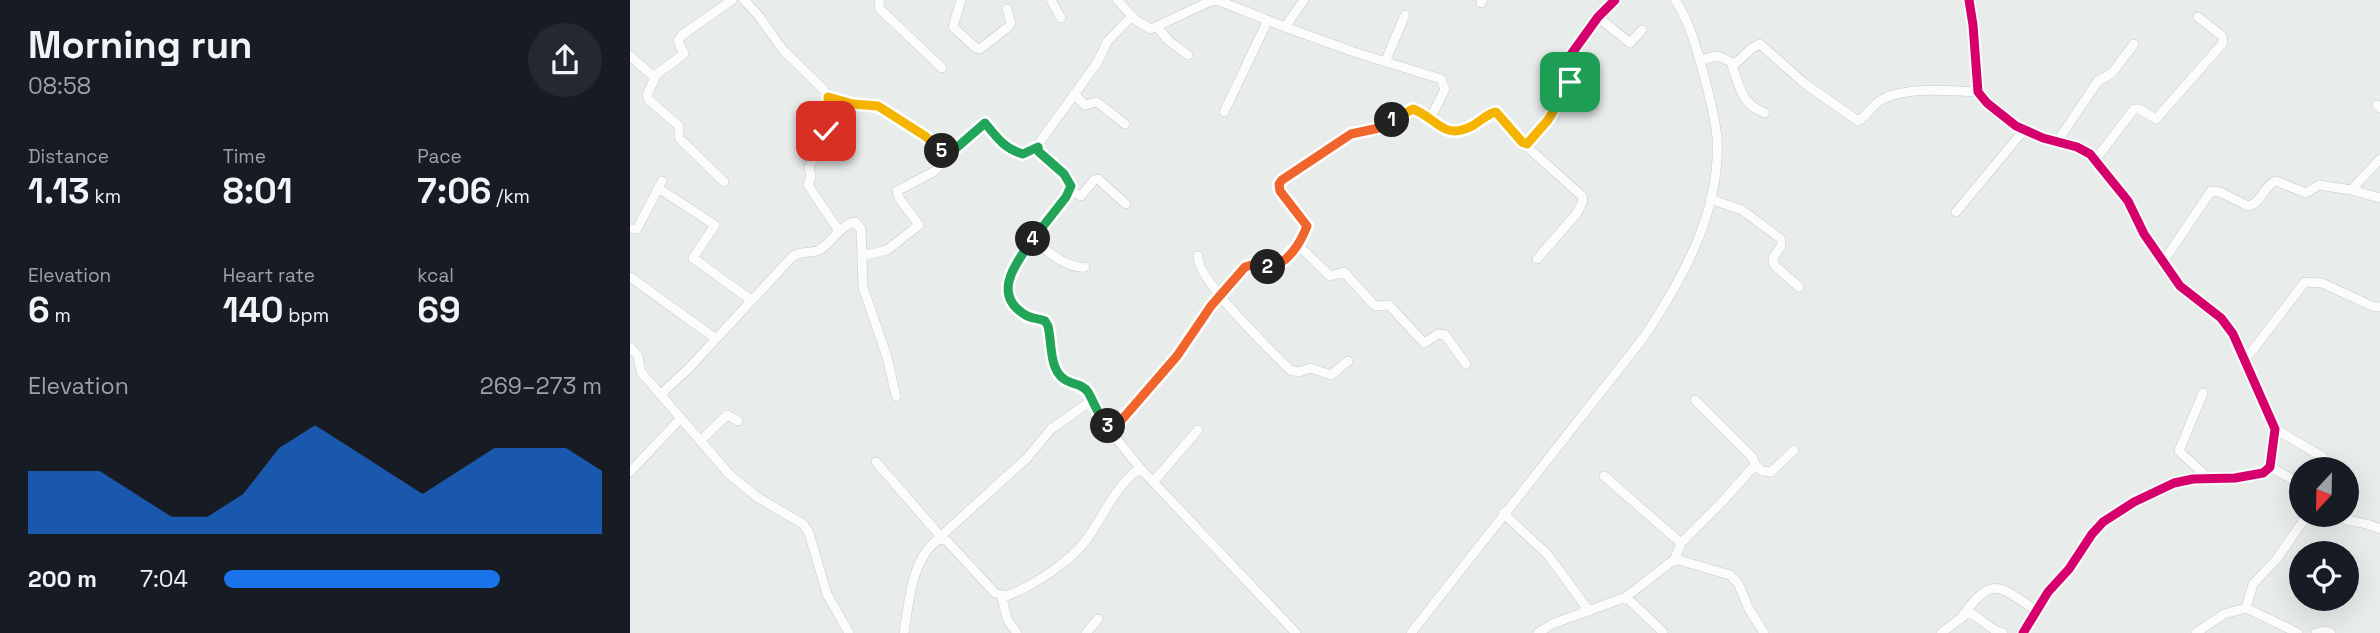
<!DOCTYPE html>
<html lang="en">
<head>
<meta charset="utf-8">
<style>
  body { margin:0; font-family:"Space Grotesk",sans-serif; background:#242831; color:#f1f3f6; height:100vh; display:flex; flex-direction:column; font-size:26px; white-space:nowrap }
  * { box-sizing:border-box; margin:0 }
  p { font-size:23px; color:#9ea1a6 }
  .icon { flex:none; width:38px; height:38px; fill:none; stroke:currentColor; stroke-width:2; stroke-linecap:round; stroke-linejoin:round }
  .map { position:relative; flex:1; overflow:hidden }
  .sheet { display:flex; flex-direction:column; background:#171b24; width:630px }
  .sheet>* { flex:none }
  .needle { width:46px; rotate:202deg }
  .tools { position:absolute; left:1659px; top:457px; display:grid; gap:14px }
  .tools a { display:grid; place-items:center; width:70px; height:70px; border-radius:50%; background:#171b24; box-shadow:0 7px 28px #0002; font-size:35px }
  .pin { position:absolute; display:grid; place-items:center; width:60px; height:60px; color:#fff; margin:-30px; border-radius:14px; box-shadow:0 4px 10px #0006 }
  .km { position:absolute; width:35px; height:35px; margin:-18px; border-radius:50%; background:#222; color:#fff; font-size:19px; line-height:35px; text-align:center }
  .round { display:grid; place-items:center; flex:none; width:74px; height:74px; border-radius:37px; background:#242831 }
  .head { display:flex; align-items:center; justify-content:space-between; height:119px; padding:0 28px }
  h1 { font-size:38px; font-weight:800; line-height:52px }
  .metrics { display:grid; grid-template-columns:repeat(3,1fr); gap:10px; height:119px; padding:7px 28px }
  .metrics div { display:grid; align-content:center }
  .metrics b { font-size:35px; font-weight:800 }
  .metrics small { font-size:19px; font-weight:400 }
  .metrics p { font-size:19px }
  .chart { height:196px; padding:14px 28px }
  .chart p { display:flex; justify-content:space-between }
  .chart svg { width:100%; height:126px; margin-top:7px; fill:#1a73e8; opacity:.7 }
  ul { padding:0 28px; list-style:none; font-size:23px }
  li { display:grid; grid-template-columns:112px 84px 1fr; align-items:center; height:52px }
  li i { height:18px; border-radius:9px; background:#1a73e8 }
  main { display:flex; flex:1; min-height:0 }
  .map>svg:first-child { display:block }
  .lines { fill:none; stroke-linecap:round; stroke-linejoin:round }
  .street-casing { stroke:#c5cac8; stroke-width:10 }
  .street { stroke:#fcfcfc; stroke-width:9 }
  .cycleway-casing { stroke:#f7fbf9; stroke-width:13 }
  .cycleway { stroke:#d6006c; stroke-width:9 }
  .split-1-casing { stroke:#fff; stroke-width:14 }
  .split-2-casing { stroke:#fff; stroke-width:14 }
  .split-3-casing { stroke:#fff; stroke-width:14 }
  .split-4-casing { stroke:#fff; stroke-width:14 }
  .split-5-casing { stroke:#fff; stroke-width:14 }
  .split-6-casing { stroke:#fff; stroke-width:14 }
  .split-1 { stroke:#f5b400; stroke-width:9 }
  .split-2 { stroke:#f0652b; stroke-width:9 }
  .split-3 { stroke:#f0652b; stroke-width:9 }
  .split-4 { stroke:#22a559; stroke-width:9 }
  .split-5 { stroke:#22a559; stroke-width:9 }
  .split-6 { stroke:#f5b400; stroke-width:9 }
</style>
</head>
<body>
<main>
<section class="sheet">
<div class="head"><div><h1>Morning run</h1><p>08:58</p></div><a class="round"><svg class="icon" aria-label="share" viewBox="0 0 24 24"><path d="M12 15V3M7 8l5-5 5 5M5 13v7h14v-7"/></svg></a></div>
<div class="metrics">
<div><p>Distance</p><b>1.13<small> km</small></b></div>
<div><p>Time</p><b>8:01</b></div>
<div><p>Pace</p><b>7:06<small> /km</small></b></div>
</div>
<div class="metrics">
<div><p>Elevation</p><b>6<small> m</small></b></div>
<div><p>Heart rate</p><b>140<small> bpm</small></b></div>
<div><p>kcal</p><b>69</b></div>
</div>
<div class="chart"><p><span>Elevation</span>269–273 m</p>
<svg viewBox="0 0 160 44" preserveAspectRatio="none"><path d="M0 44V22L10 22L20 22L30 30L40 38L50 38L60 30L70 14L80 6L90 14L100 22L110 30L120 22L130 14L140 14L150 14L160 22V44z"/></svg>
</div>
<ul>
<li><b>200 m</b>7:04<i style="width:73%"></i></li>
</ul>
</section>
<div class="map">
<svg width="1750" height="633" viewBox="0 0 1750 633">
  <rect width="100%" height="100%" fill="#e8edeb"/>
  <g class="lines">
    <!-- street casing -->
    <g class="street-casing">
      <path id="street" d="M114 0 128 15 153 50 194 90C210 116 190 143 179 167L181 176 178 185 209 231
        M249 0 250 9 312 68
        M331 0 323 27 346 48 350 49 378 27 381 23 377 9
        M421 0 431 18
        M487 0 507 21 521 29 581 1 587 0 655 27 674 0
        M1339 0 1343 25 1348 92 1357 103 1386 126 1413 138 1447 147 1460 154 1498 201 1514 234 1550 286 1591 318 1603 334 1645 429 1640 467 1633 473 1605 478 1563 479 1544 483 1504 502 1473 522 1462 534 1439 569 1418 592 1393 633
        M851 3 853 0
        M502 16 477 42 467 63 409 143V152L438 180 440 191C427 214 372 266 377 293 378 301 387 310 394 314 400 318 408 318 415 321L418 326C422 344 419 370 436 381 444 385 451 385 457 391L469 417 510 468
        M968 17 1000 43 1012 30
        M527 27 539 41 558 55
        M655 27 724 52 811 79 815 89 801 117
        M0 56 25 78 17 95 19 100 49 126V138L94 182
        M1070 60 1088 56 1105 64 1122 48 1130 44 1174 83 1228 121C1238 116 1242 104 1253 99 1279 86 1320 91 1348 92
        M755 62 775 15
        M1101 63C1110 86 1110 104 1135 113
        M24 76 54 54 48 41 52 35 102 0
        M444 94 455 105 467 102 495 124
        M198 97 223 104 248 106 295 136 317 156
        M1747 105 1750 108
        M594 112 638 20
        M1427 142 1468 81 1482 73 1504 44
        M894 144 952 196 953 201 947 213 907 259
        M1465 160 1504 109H1509L1526 119 1593 43 1592 36 1568 17
        M28 188 85 225 63 258 121 300
        M1721 190 1750 198
        M440 191 451 196 464 180 468 179 496 204
        M1080 199 1112 210 1151 239V246L1143 258 1144 265 1169 287
        M1326 212 1394 130
        M0 229H7L32 181
        M402 240C417 250 436 269 455 267
        M668 245 700 276 714 272 743 304 746 306 759 305 794 343 808 334 815 335 836 364
        M232 256 257 250 289 225 269 198 267 191 305 171 317 156 355 123C367 138 375 149 393 154L408 147
        M568 256C566 280 641 350 660 370L669 372 680 368 701 375 718 361
        M1533 262 1581 191 1590 192 1618 206C1632 203 1633 186 1646 181L1676 193 1689 185 1721 190 1750 159
        M0 277 86 339
        M0 347 8 356 11 372 99 474 127 497 173 524 179 533 197 594 219 633
        M1615 360 1675 282 1692 283 1742 306 1750 307
        M1573 393 1549 451 1578 478
        M30 395 59 368 162 257C171 250 180 254 189 250 203 243 209 225 225 222L231 229 233 287 257 357 266 396
        M1645 429 1693 457
        M482 431 547 356 581 306 615 267 627 263 644 267 668 245 677 226 650 191 648 187 652 180 721 134 749 128 783 109C804 117 813 139 837 129 847 124 855 115 866 112L892 142 897 144 918 120 940 84V80L931 72 932 67 968 17 985 0
        M70 441 97 415 108 421
        M246 462 313 539
        M1125 465 1132 471 1141 472 1164 450
        M1640 467 1671 484
        M0 472 50 419
        M974 476 1051 543 1044 561
        M524 481 568 430
        M873 513 918 555 959 611
        M1701 514C1717 523 1732 520 1750 529
        M311 536 397 458 421 429 461 401
        M1051 543 1092 502 1125 465 1123 458 1065 400
        M372 597 377 619 387 633
        M996 597 1033 632
        M1616 608 1668 633
        M1333 615C1363 574 1370 587 1407 611
        M274 633C279 602 281 561 307 540L313 539 317 541 365 593 376 596C402 587 441 561 457 539 474 515 486 485 510 468L666 633
        M456 633 468 619
        M781 633 1014 337C1053 278 1091 211 1087 138 1085 116 1079 95 1074 75 1066 48 1061 24 1045 0
        M908 633 922 624 996 597 1041 562 1049 560 1100 575 1108 583 1119 609 1134 633
        M1311 633 1338 613C1351 616 1358 630 1373 633
        M1566 633 1594 614 1616 608 1623 584 1646 560 1678 514
        M1686 633 1696 631 1701 633"/>
    </g>
    <!-- street -->
    <use href="#street" class="street"/>
    <!-- cycleway casing -->
    <g class="cycleway-casing">
      <path id="cycleway" d="M1339 0 1343 25 1348 92 1357 103 1386 126 1413 138 1447 147 1460 154 1498 201 1514 234 1550 286 1591 318 1603 334 1645 429 1640 467 1633 473 1605 478 1563 479 1544 483 1504 502 1473 522 1462 534 1439 569 1418 592 1393 633
        M482 431 547 356 581 306 615 267 627 263 644 267 668 245 677 226 650 191 648 187 652 180 721 134 749 128 783 109C804 117 813 139 837 129 847 124 855 115 866 112L892 142 897 144 918 120 940 84V80L931 72 932 67 968 17 985 0"/>
    </g>
    <!-- cycleway -->
    <use href="#cycleway" class="cycleway"/>
  </g>
  <g class="lines">
    <!-- split-1 casing -->
    <g class="split-1-casing">
      <path id="split-1" d="M762 120 783 109C807 118 813 141 842 126 850 122 856 114 866 112L892 142 897 144 918 120 940 82"/>
    </g>
    <!-- split-2 casing -->
    <g class="split-2-casing">
      <path id="split-2" d="M638 267C657 266 671 242 677 226L650 191 649 184 652 180 721 134 749 128 762 120"/>
    </g>
    <!-- split-3 casing -->
    <g class="split-3-casing">
      <path id="split-3" d="M478 426 482 431 547 356 581 306 615 267 628 263 638 267"/>
    </g>
    <!-- split-4 casing -->
    <g class="split-4-casing">
      <path id="split-4" d="M403 239C387 262 361 293 394 314 400 319 408 318 415 321L418 326C422 342 419 369 434 379 442 385 452 383 458 392 465 404 468 416 478 426"/>
    </g>
    <!-- split-5 casing -->
    <g class="split-5-casing">
      <path id="split-5" d="M312 151 317 156 355 123C367 138 375 149 393 154L408 147 409 152 434 174 441 186 436 197 403 239"/>
    </g>
    <!-- split-6 casing -->
    <g class="split-6-casing">
      <path id="split-6" d="M196 131 199 116 198 97 223 104 248 106 295 136 312 151"/>
    </g>
    <!-- split-1 -->
    <use href="#split-1" class="split-1"/>
    <!-- split-2 -->
    <use href="#split-2" class="split-2"/>
    <!-- split-3 -->
    <use href="#split-3" class="split-3"/>
    <!-- split-4 -->
    <use href="#split-4" class="split-4"/>
    <!-- split-5 -->
    <use href="#split-5" class="split-5"/>
    <!-- split-6 -->
    <use href="#split-6" class="split-6"/>
  </g>
</svg>
<div class="tools">
<a><svg class="needle" viewBox="-14 -14 28 28"><path d="M0-13l5 13h-10z" fill="#e53935"/><path d="M0 13l5-13h-10z" fill="#9ea1a6"/></svg></a>
<a><svg class="icon" aria-label="locate" viewBox="0 0 24 24"><circle cx="12" cy="12" r="6"/><path d="M12 2v4M12 18v4M2 12h4M18 12h4"/></svg></a>
</div>
<div class="pin" style="left:940px;top:82px;background:#1e9e55"><svg class="icon" aria-label="arrive" viewBox="0 0 24 24"><path d="M6 21V4h12l-3 4 3 4H6"/></svg></div>
<div class="pin" style="left:196px;top:131px;background:#d93025"><svg class="icon" aria-label="check" viewBox="0 0 24 24"><path d="M5 12l5 5 9-10"/></svg></div>
<b class="km" style="left:762px;top:120px">1</b>
<b class="km" style="left:638px;top:267px">2</b>
<b class="km" style="left:478px;top:426px">3</b>
<b class="km" style="left:403px;top:239px">4</b>
<b class="km" style="left:312px;top:151px">5</b>
</div>
</main>
</body>
</html>
